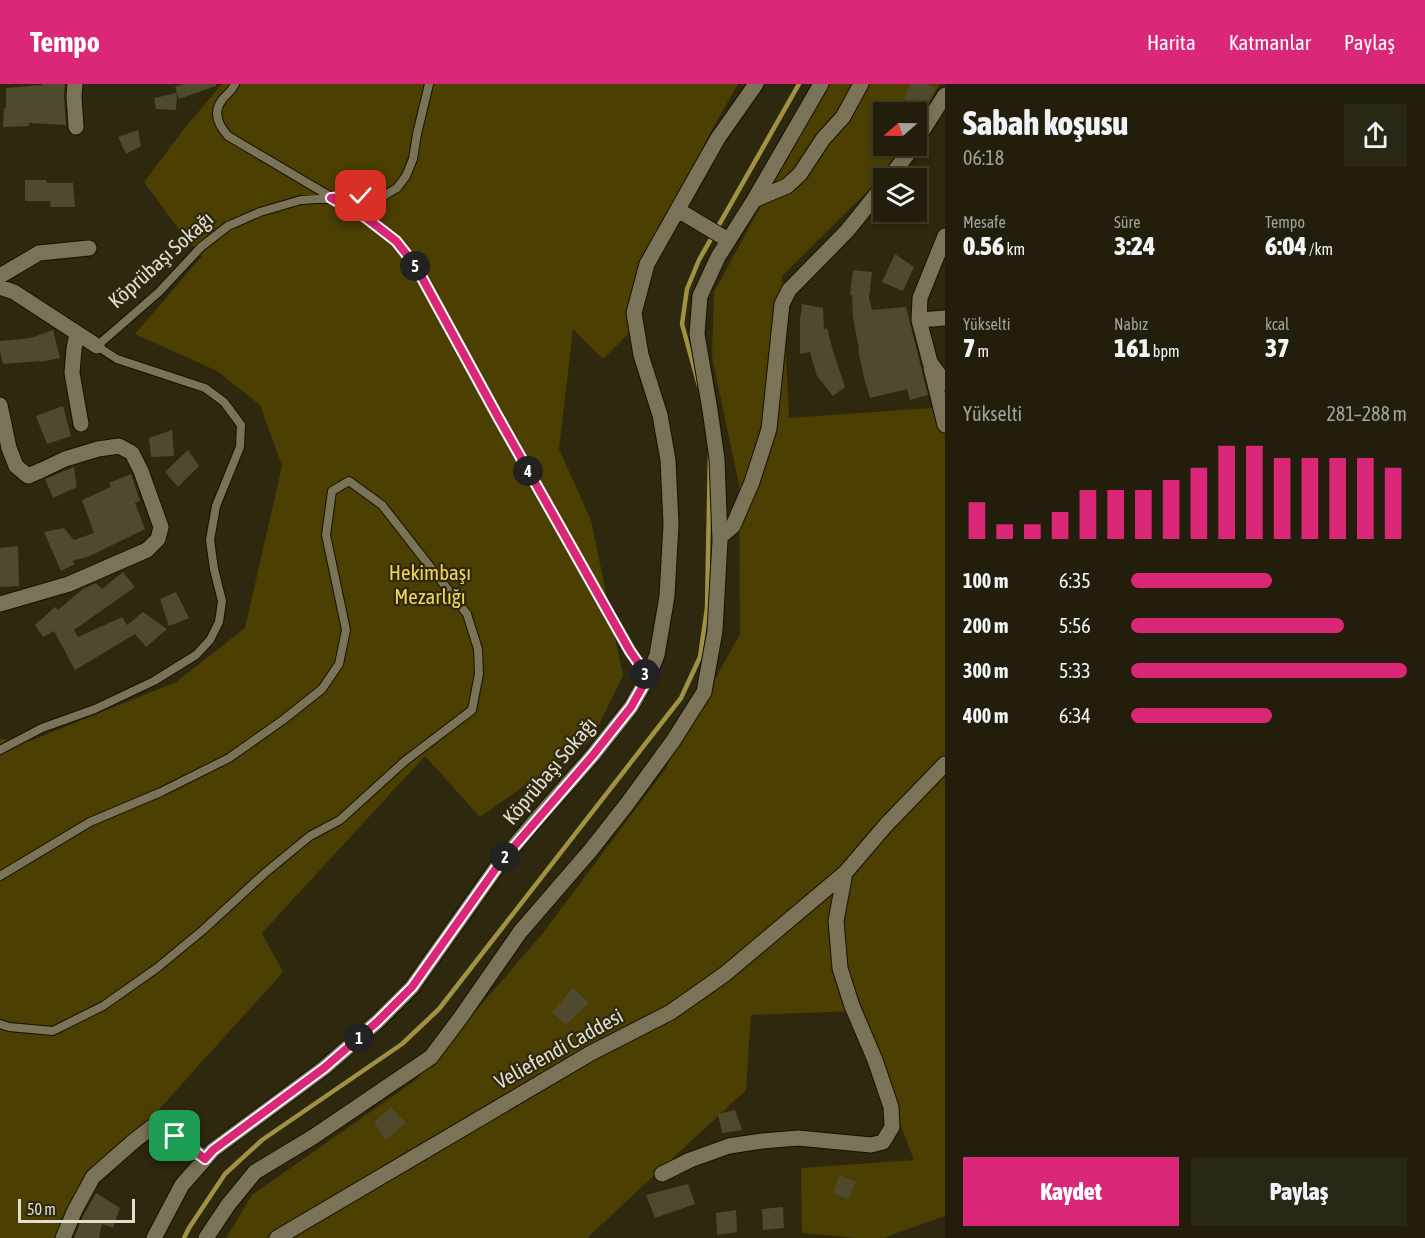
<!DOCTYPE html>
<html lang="tr">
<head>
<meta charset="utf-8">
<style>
  body { margin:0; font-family:"Asap Condensed",sans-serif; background:#2a2714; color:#f1f3f6; height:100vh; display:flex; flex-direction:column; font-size:22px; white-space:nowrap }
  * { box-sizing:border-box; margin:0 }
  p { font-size:20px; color:#a2a29d }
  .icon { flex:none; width:33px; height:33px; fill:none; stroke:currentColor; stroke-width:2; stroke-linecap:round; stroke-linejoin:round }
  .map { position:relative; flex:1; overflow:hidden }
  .details { display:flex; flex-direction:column; background:#221e0b; width:480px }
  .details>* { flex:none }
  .needle { width:39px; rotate:250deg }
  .fabs { position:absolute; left:873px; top:18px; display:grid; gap:12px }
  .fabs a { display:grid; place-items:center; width:54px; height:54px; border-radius:0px; background:#221e0b; box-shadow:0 3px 9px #0003,0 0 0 2px #3f3c2c; font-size:30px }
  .scale { position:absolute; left:18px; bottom:15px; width:117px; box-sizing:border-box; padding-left:6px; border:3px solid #e1decf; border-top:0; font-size:16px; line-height:21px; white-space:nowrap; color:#e1decf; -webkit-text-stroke:4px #2e280f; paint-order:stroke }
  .pin { position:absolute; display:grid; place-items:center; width:51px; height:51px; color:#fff; margin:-26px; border-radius:12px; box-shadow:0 3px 9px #0006 }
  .km { position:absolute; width:30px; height:30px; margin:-15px; border-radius:50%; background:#222; color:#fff; font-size:16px; line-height:30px; text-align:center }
  .round { display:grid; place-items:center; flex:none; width:63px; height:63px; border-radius:0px; background:#2a2714 }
  .overview { display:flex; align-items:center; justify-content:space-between; height:102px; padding:0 18px }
  h1 { font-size:33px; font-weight:800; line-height:45px }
  .metrics { display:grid; grid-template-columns:repeat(3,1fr); gap:9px; height:102px; padding:6px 18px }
  .metrics div { display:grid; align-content:center }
  .metrics b { font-size:26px; font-weight:800 }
  .metrics small { font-size:16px; font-weight:400 }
  .metrics p { font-size:16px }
  .chart { height:168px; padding:12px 18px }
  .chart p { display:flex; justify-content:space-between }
  .chart svg { width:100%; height:108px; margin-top:6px; stroke:#db2777; stroke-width:6 }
  .primary-button { display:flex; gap:12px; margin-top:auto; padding:12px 18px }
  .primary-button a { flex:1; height:69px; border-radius:0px; background:#db2777; color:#fff; font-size:24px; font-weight:800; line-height:69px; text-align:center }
  .primary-button a+a { background:#2a2714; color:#f1f3f6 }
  ul { padding:0 18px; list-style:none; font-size:20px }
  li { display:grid; grid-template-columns:96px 72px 1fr; align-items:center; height:45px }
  li i { height:15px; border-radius:8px; background:#db2777 }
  header { display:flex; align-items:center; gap:36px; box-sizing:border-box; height:84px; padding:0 30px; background:#db2777; color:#fff }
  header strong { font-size:28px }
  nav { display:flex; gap:33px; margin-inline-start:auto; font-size:21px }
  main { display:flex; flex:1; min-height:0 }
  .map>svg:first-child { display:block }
  .green { fill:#4b3f02 }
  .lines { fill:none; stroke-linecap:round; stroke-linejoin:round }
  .stream { stroke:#a19243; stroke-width:4.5 }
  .building { fill:#4f492e }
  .lane-casing { stroke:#161100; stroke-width:10 }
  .street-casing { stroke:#161100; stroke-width:17 }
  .lane { stroke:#7a7358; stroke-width:8 }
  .street { stroke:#7a7358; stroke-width:15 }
  .route-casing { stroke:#fff; stroke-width:12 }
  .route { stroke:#db2777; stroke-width:8 }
  .labels { text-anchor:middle; stroke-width:4.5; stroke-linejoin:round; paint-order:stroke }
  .street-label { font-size:21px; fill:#e1decf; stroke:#2e280f }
  .park-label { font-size:21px; fill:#f0d55c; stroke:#2e280f }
</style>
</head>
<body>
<header>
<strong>Tempo</strong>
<nav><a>Harita</a><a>Katmanlar</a><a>Paylaş</a></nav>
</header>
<main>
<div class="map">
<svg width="945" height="1154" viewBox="0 0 945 1154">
  <rect width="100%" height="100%" fill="#2e280f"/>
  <!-- green -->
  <path class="green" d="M222 0H738L713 44 648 168 632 213 628 250 603 275 573 245 559 365 591 436 623 592 592 655 480 733 425 672 262 849 283 888 61 1134 56 1154H0V655L30 657 176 598 245 544 282 382 260 321 217 287 135 250 202 172 183 151 144 98 184 45Z
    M827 0H940L917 40 916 28H884V62H904L888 87 782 192 789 334 945 323V1132L883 1154H855L802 1149 801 1084 914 1076 857 927 751 931 746 1006 587 1154H226L252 1111 417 995 543 849 664 687 740 550 739 401 712 273 714 208Z"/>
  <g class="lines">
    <!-- stream -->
    <path class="stream" d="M699 302 682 240 687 205 699 176 799 0
      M184 1154 189 1144 225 1090 262 1056 402 960 439 925 681 614 700 573 707 524 710 369"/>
  </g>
  <!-- building -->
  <path class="building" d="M42 0H65L64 12 66 41 29 39V42L3 43 4 24H6V4L42 1Z
    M183 0H216V2L179 15 175 3Z
    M910 0H927L936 4 923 25 904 15Z
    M177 9 176 26 156 25 154 14Z
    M138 46 141 62 126 70 118 53Z
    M25 96H46L47 99H73L75 123H51L50 117H25Z
    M895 170 914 183 903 207 882 198Z
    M853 186 872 188 869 214 872 226 906 223 928 311 910 316 907 305 870 314 864 294 858 265H859L853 233 852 211H850Z
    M802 220 823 224 824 245 827 244 833 267 845 303 833 312 817 292 810 268 800 270V237Z
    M53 246 60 274 40 278V277L3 280 0 267V257L31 254Z
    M63 322 71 352 47 360 36 332Z
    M172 346 174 372 151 373 149 354Z
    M188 366 199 382 178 403 165 388Z
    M74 383 77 403 53 414 45 395Z
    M131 390 140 417 135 419 145 445 90 472 72 477 75 480 61 487 44 448 64 444 74 456 94 449 82 416 111 403 109 399Z
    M18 462 19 502 0 503V464Z
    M123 488 135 503 74 546 78 553 122 533 127 541 143 528 167 545 146 563 135 550 75 586 54 547 43 553 35 541 55 523 58 526 83 505 96 499 102 505Z
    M176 508 189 534 169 542 160 515Z
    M573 904 589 919 566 941 552 928Z
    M391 1023 406 1039 385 1056 374 1038Z
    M735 1026 742 1046 722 1049 718 1030Z
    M839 1091 856 1097 848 1115 833 1110Z
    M688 1100 695 1120 655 1134 646 1111Z
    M96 1109 120 1124 113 1144 102 1140 99 1154H74L84 1130Z
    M783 1123 784 1144 763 1146 762 1125Z
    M736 1126 737 1148 717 1151 716 1129Z"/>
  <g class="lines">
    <!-- lane casing -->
    <g class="lane-casing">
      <path id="lane" d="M235 0C231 9 227 9 222 16 212 29 219 42 228 52L365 133 396 157 415 181 498 333 630 567 648 593
        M0 666 42 644 95 625 154 597 196 571 210 556 219 538 222 517 214 485 210 456 216 422 240 363 241 341 224 318 205 304 117 275 97 262 159 208 201 163 228 142 260 128 301 116 385 111 397 104 406 92 413 75 417 50 429 0
        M0 792 90 738 161 708 229 674 283 636 322 605 339 580 346 546 326 451 332 407 349 397 382 421 467 530 478 565 479 590 472 626 405 677 340 736 310 752 265 789 203 846 157 884 103 922 53 947 9 943 0 940"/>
    </g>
    <!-- street casing -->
    <g class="street-casing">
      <path id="street" d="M75 0 74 12 76 43
        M916 57 945 11
        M889 94 914 62
        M754 116 787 102 800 90 823 55 843 33 861 0
        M678 126 728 156
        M945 152 920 214 919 236 930 278 945 299
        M0 192 39 169 89 164
        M0 203 14 208 97 262
        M919 236 945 234
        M77 249 74 265 72 289 81 340
        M931 284 945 341
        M0 321 9 364 16 382 28 392 42 386 65 375 98 365 119 362 132 369 141 387 161 443 158 455 147 466 69 500 0 520
        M720 453 733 442 752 398 769 345 782 220 789 206 847 147 884 101
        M662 1090 690 1076 729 1062 762 1057 798 1054 871 1061 883 1058 892 1043 891 1023 875 976 852 922 840 884 836 837 845 789 886 741 945 680
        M63 1154 75 1126 93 1093 134 1057 152 1043 175 1052 205 1075
        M154 1154 182 1101 213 1066 324 984 377 938 412 903 499 780 535 737 593 671 631 623 648 593 657 571 667 512 671 440 668 376 660 331 641 271 634 229 647 180 718 54 756 0
        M206 1154 228 1121 255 1088 313 1053 431 973 461 933 520 848 590 767 627 720 673 657 704 608 715 547 720 456 717 375 710 326 697 250 700 212 718 173 754 116 821 0
        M277 1154 591 969 671 928 725 890 845 789"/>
    </g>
    <!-- lane -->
    <use href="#lane" class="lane"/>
    <!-- street -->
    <use href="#street" class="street"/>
  </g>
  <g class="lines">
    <!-- route casing -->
    <g class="route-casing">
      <path id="route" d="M175 1052 205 1075 213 1066 324 984 377 938 412 903 499 780 593 671 631 623 648 593 630 567 498 333 415 181 396 157 365 133 331 114 361 112"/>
    </g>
    <!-- route -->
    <use href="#route" class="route"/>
  </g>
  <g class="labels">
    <!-- street labels -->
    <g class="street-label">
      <text transform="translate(161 176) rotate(-42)" y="7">Köprübaşı Sokağı</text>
      <text transform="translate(550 687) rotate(-50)" y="7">Köprübaşı Sokağı</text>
      <text transform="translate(559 965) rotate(-29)" y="7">Veliefendi Caddesi</text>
    </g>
    <!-- park labels -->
    <g class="park-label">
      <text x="430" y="496">Hekimbaşı<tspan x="430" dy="24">Mezarlığı</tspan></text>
    </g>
  </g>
</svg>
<div class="fabs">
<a><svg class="needle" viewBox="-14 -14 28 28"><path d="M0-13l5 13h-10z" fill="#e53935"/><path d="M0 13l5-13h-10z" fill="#a2a29d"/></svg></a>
<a><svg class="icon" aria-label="layers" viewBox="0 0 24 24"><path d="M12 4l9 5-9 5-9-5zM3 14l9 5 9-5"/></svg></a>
</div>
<div class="scale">50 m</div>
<div class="pin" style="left:175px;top:1052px;background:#1e9e55"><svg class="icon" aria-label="arrive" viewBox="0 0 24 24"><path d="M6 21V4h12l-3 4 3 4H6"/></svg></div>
<div class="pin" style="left:361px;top:112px;background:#d93025"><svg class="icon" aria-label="check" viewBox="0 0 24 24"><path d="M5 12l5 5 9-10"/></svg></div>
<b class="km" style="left:359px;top:954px">1</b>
<b class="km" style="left:505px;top:773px">2</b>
<b class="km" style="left:645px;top:590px">3</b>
<b class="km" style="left:528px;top:387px">4</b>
<b class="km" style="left:415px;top:182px">5</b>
</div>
<section class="details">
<div class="overview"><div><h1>Sabah koşusu</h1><p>06:18</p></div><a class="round"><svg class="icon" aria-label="share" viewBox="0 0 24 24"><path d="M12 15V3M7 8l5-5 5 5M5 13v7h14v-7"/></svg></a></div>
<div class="metrics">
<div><p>Mesafe</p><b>0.56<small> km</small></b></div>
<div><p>Süre</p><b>3:24</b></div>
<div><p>Tempo</p><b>6:04<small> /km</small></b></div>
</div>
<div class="metrics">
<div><p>Yükselti</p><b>7<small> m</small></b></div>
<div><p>Nabız</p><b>161<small> bpm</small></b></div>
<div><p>kcal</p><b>37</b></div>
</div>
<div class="chart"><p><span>Yükselti</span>281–288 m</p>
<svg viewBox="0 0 160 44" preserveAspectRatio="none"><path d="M5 44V29M15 44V38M25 44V38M35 44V33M45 44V24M55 44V24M65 44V24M75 44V20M85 44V15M95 44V6M105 44V6M115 44V11M125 44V11M135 44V11M145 44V11M155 44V15"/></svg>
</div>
<ul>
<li><b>100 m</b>6:35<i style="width:51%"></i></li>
<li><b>200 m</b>5:56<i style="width:77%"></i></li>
<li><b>300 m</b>5:33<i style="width:100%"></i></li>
<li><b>400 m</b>6:34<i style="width:51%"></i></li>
</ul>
<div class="primary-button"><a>Kaydet</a><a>Paylaş</a></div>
</section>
</main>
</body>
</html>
